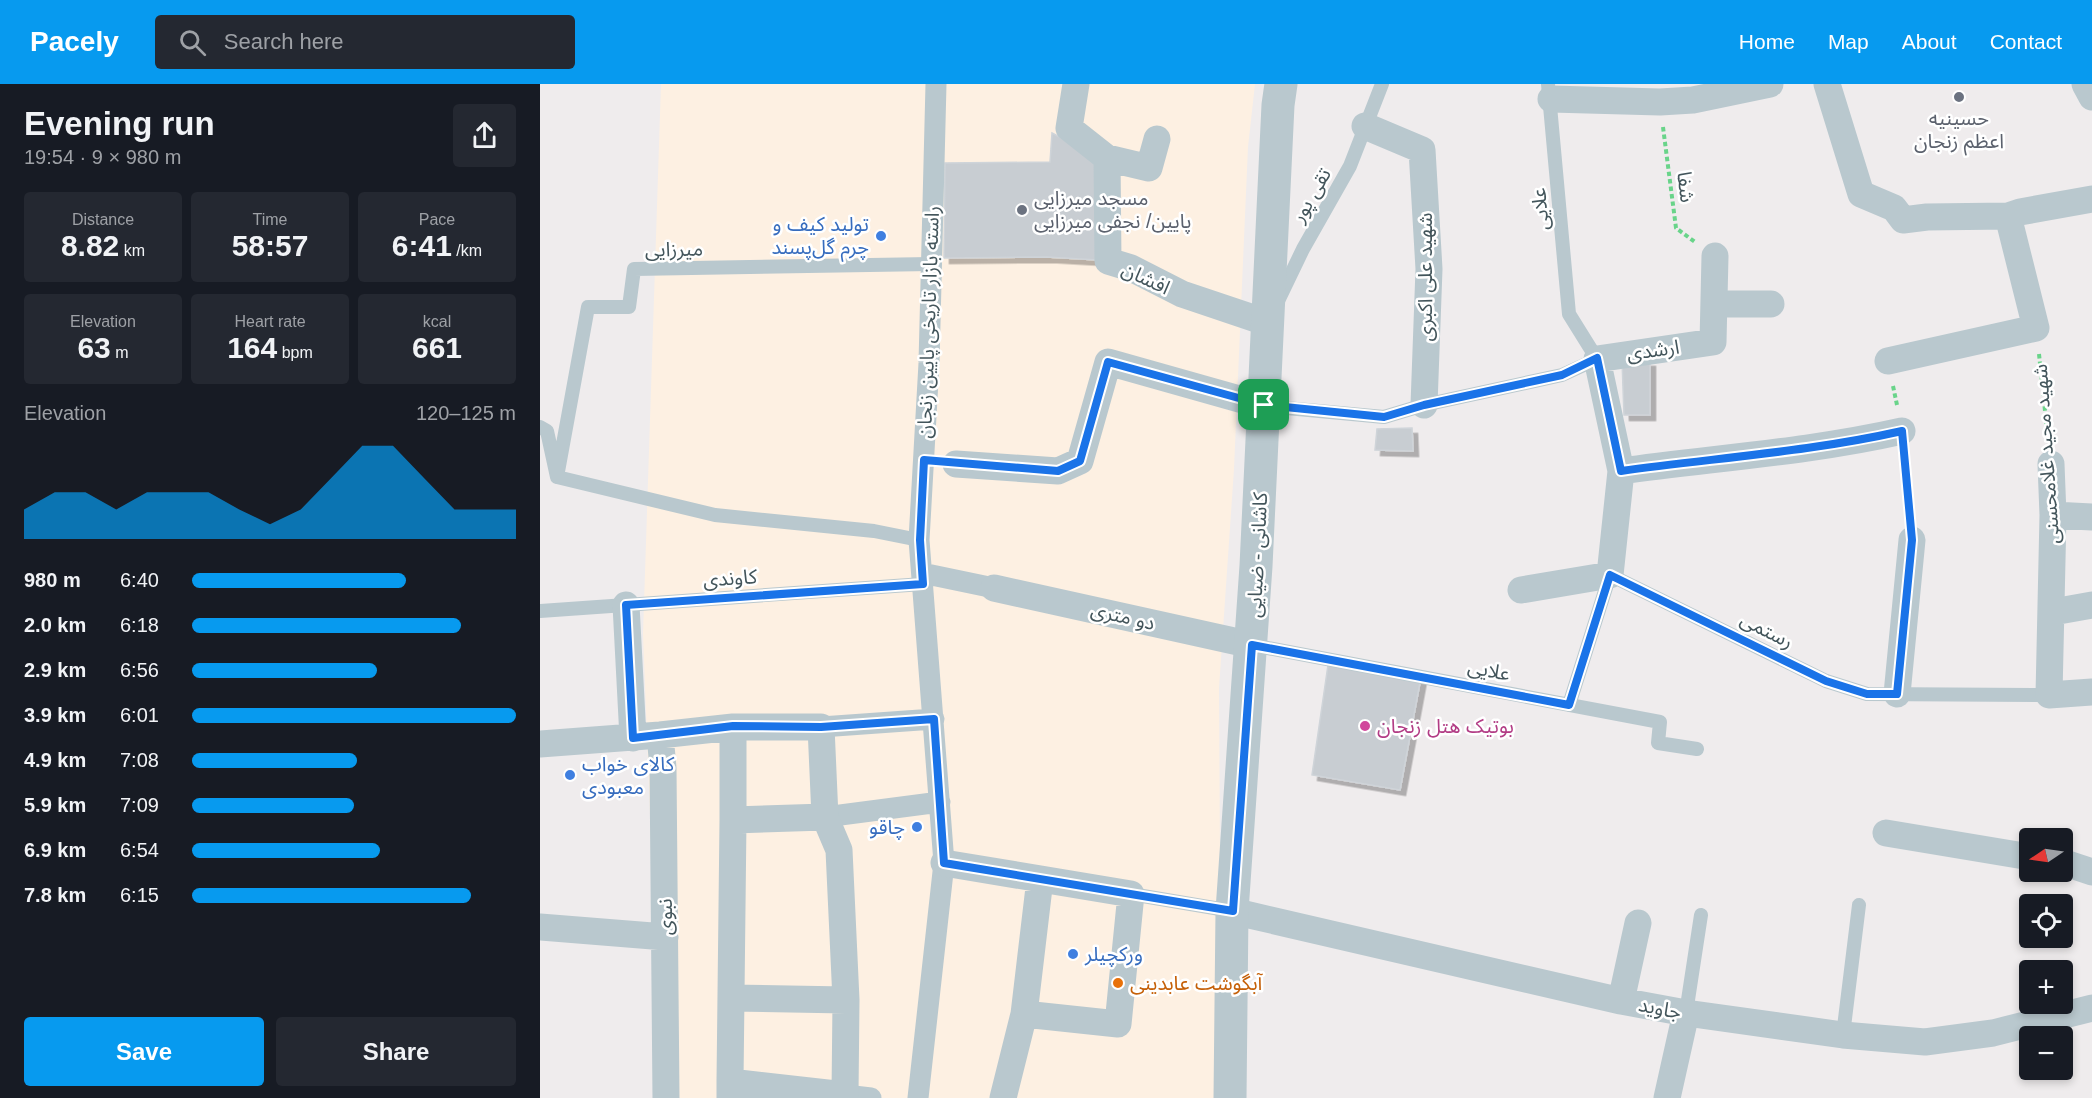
<!DOCTYPE html>
<html lang="en">
<head>
<meta charset="utf-8">
<style>
  body { margin:0; font-family:Helvetica,"Noto Sans Arabic",sans-serif; background:#242831; color:#f1f3f6; height:100vh; display:flex; flex-direction:column; font-size:22px; white-space:nowrap }
  * { box-sizing:border-box; margin:0 }
  p { font-size:20px; color:#9ea1a6 }
  .icon { flex:none; width:33px; height:33px; fill:none; stroke:currentColor; stroke-width:2; stroke-linecap:round; stroke-linejoin:round }
  .map { position:relative; flex:1; overflow:hidden }
  .side { display:flex; flex-direction:column; background:#171b24; width:540px }
  .side>* { flex:none }
  .needle { width:39px; rotate:257deg }
  .tools { position:absolute; left:1479px; top:744px; display:grid; gap:12px }
  .tools a { display:grid; place-items:center; width:54px; height:54px; border-radius:6px; background:#171b24; box-shadow:0 3px 9px #0003; font-size:30px }
  .pin { position:absolute; display:grid; place-items:center; width:51px; height:51px; color:#fff; margin:-26px; border-radius:12px; box-shadow:0 3px 9px #0006 }
  .round { display:grid; place-items:center; flex:none; width:63px; height:63px; border-radius:6px; background:#242831 }
  .head { display:flex; align-items:center; justify-content:space-between; height:102px; padding:0 24px }
  h1 { font-size:33px; font-weight:700; line-height:45px }
  .stats { display:grid; grid-template-columns:repeat(3,1fr); gap:9px; height:102px; padding:6px 24px }
  .stats div { display:grid; align-content:center; border-radius:6px; background:#242831; text-align:center }
  .stats b { font-size:30px; font-weight:700 }
  .stats small { font-size:16px; font-weight:400 }
  .stats p { font-size:16px }
  .chart { height:168px; padding:12px 24px }
  .chart p { display:flex; justify-content:space-between }
  .chart svg { width:100%; height:108px; margin-top:6px; fill:#079aef; opacity:.7 }
  .primary-button { display:flex; gap:12px; margin-top:auto; padding:12px 24px }
  .primary-button a { flex:1; height:69px; border-radius:6px; background:#079aef; color:#fff; font-size:24px; font-weight:700; line-height:69px; text-align:center }
  .primary-button a+a { background:#242831; color:#f1f3f6 }
  ul { padding:0 24px; list-style:none; font-size:20px }
  li { display:grid; grid-template-columns:96px 72px 1fr; align-items:center; height:45px }
  li i { height:15px; border-radius:8px; background:#079aef }
  header { display:flex; align-items:center; gap:36px; box-sizing:border-box; height:84px; padding:0 30px; background:#079aef; color:#fff }
  header strong { font-size:28px }
  nav { display:flex; gap:33px; margin-inline-start:auto; font-size:21px }
  .search { width:420px; height:54px; background:#242831; display:flex; align-items:center; gap:15px; box-sizing:border-box; padding:0 21px; border-radius:6px; color:#9ea1a6; font-size:22px }
  main { display:flex; flex:1; min-height:0 }
  .map>svg:first-child { display:block }
  .commercial { fill:#fdf0e2 }
  .building { fill:#c8cdd2; stroke:#cfd4d9; stroke-width:1.5; filter:url(#shadow) }
  .lines { fill:none; stroke-linecap:round; stroke-linejoin:round }
  .path { stroke:#69d48a; stroke-width:4; stroke-dasharray:4.5 3; stroke-linecap:butt }
  .service { stroke:#b9c8ce; stroke-width:14 }
  .pedestrian { stroke:#b9c8ce; stroke-width:21 }
  .minor { stroke:#b9c8ce; stroke-width:27 }
  .tertiary { stroke:#b9c8ce; stroke-width:33 }
  .route-casing { stroke:#fff; stroke-width:12 }
  .route { stroke:#1a73e8; stroke-width:8 }
  .worship-dot { fill:#6b7280; stroke:#fff; stroke-width:2 }
  .shop-dot { fill:#3f7fe0; stroke:#fff; stroke-width:2 }
  .hotel-dot { fill:#d1479c; stroke:#fff; stroke-width:2 }
  .food-dot { fill:#e8710a; stroke:#fff; stroke-width:2 }
  .labels { text-anchor:middle; stroke-width:5; stroke-linejoin:round; paint-order:stroke }
  .worship-label { font-size:20px; fill:#5b616d; stroke:#fff }
  .street-label { font-size:20px; fill:#43555b; stroke:#fff }
  .shop-label { font-size:20px; fill:#366cbe; stroke:#fff; text-anchor:end }
  .hotel-label { font-size:20px; fill:#b23c85; stroke:#fff; text-anchor:start }
  .food-label { font-size:20px; fill:#c56008; stroke:#fff; text-anchor:start }
</style>
</head>
<body>
<header>
<strong>Pacely</strong>
<div class="search"><svg class="icon" aria-label="search" viewBox="0 0 24 24"><circle cx="10" cy="10" r="6"/><path d="M15 15l6 6"/></svg>Search here</div>
<nav><a>Home</a><a>Map</a><a>About</a><a>Contact</a></nav>
</header>
<main>
<section class="side">
<div class="head"><div><h1>Evening run</h1><p>19:54 · 9 × 980 m</p></div><a class="round"><svg class="icon" aria-label="share" viewBox="0 0 24 24"><path d="M12 15V3M7 8l5-5 5 5M5 13v7h14v-7"/></svg></a></div>
<div class="stats">
<div><p>Distance</p><b>8.82<small> km</small></b></div>
<div><p>Time</p><b>58:57</b></div>
<div><p>Pace</p><b>6:41<small> /km</small></b></div>
</div>
<div class="stats">
<div><p>Elevation</p><b>63<small> m</small></b></div>
<div><p>Heart rate</p><b>164<small> bpm</small></b></div>
<div><p>kcal</p><b>661</b></div>
</div>
<div class="chart"><p><span>Elevation</span>120–125 m</p>
<svg viewBox="0 0 160 44" preserveAspectRatio="none"><path d="M0 44V32L10 25L20 25L30 32L40 25L50 25L60 25L70 32L80 38L90 32L100 19L110 6L120 6L130 19L140 32L150 32L160 32V44z"/></svg>
</div>
<ul>
<li><b>980 m</b>6:40<i style="width:66%"></i></li>
<li><b>2.0 km</b>6:18<i style="width:83%"></i></li>
<li><b>2.9 km</b>6:56<i style="width:57%"></i></li>
<li><b>3.9 km</b>6:01<i style="width:100%"></i></li>
<li><b>4.9 km</b>7:08<i style="width:51%"></i></li>
<li><b>5.9 km</b>7:09<i style="width:50%"></i></li>
<li><b>6.9 km</b>6:54<i style="width:58%"></i></li>
<li><b>7.8 km</b>6:15<i style="width:86%"></i></li>
</ul>
<div class="primary-button"><a>Save</a><a>Share</a></div>
</section>
<div class="map">
<svg width="1552" height="1014" viewBox="0 0 1552 1014">
  <defs>
    <filter id="shadow"><feDropShadow dx="5.5" dy="5.5" stdDeviation="0" flood-color="#0004"/></filter>
  </defs>
  <rect width="100%" height="100%" fill="#efeced"/>
  <!-- commercial -->
  <path class="commercial" d="M121 0H715L708 63 694 385 679 604 680 771 676 1014H121L103 550Z"/>
  <!-- building -->
  <path class="building" d="M512 49 561 75 558 176 507 173 404 174 405 79 510 78Z
    M1082 277H1110V331H1084Z
    M872 344 873 367 835 366 837 345Z
    M788 581 881 593 860 706 772 691Z"/>
  <g class="lines">
    <!-- path -->
    <path class="path" d="M1123 43 1136 144 1155 158
      M1499 270 1508 355
      M1353 302 1357 321
      M1365 373 1370 431"/>
    <!-- service -->
    <path class="service" d="M738 217 763 165 810 82 842 0
      M724 322 844 333 884 321 1022 291 1057 275 1029 230 1008 0
      M0 343 7 347 17 393 175 431 334 447 379 456
      M17 393 48 223H89L94 185 391 180
      M0 527 383 500
      M712 561 1120 638 1118 659 1157 665
      M1029 621 1070 491 1286 597 1327 610 1509 611
      M591 810 692 827
      M1146 929 1161 831
      M1303 951 1319 821"/>
    <!-- pedestrian -->
    <path class="pedestrian" d="M382 489 454 504
      M281 643 394 635
      M285 733 400 718
      M305 1011 331 1014
      M378 1014 404 779 379 456 389 279 396 0"/>
    <!-- minor -->
    <path class="minor" d="M536 0 529 44 567 74 568 177 591 184 642 210 728 239
      M1287 0 1321 110 1354 124 1363 136 1387 133 1468 132 1480 128 1552 115
      M1545 0 1552 13
      M1011 15 1120 18 1153 16 1230 0
      M825 42 882 66 889 185 884 321
      M567 74 609 84 617 55
      M1174 220H1231
      M1348 277 1496 244 1468 132
      M416 380 518 387 540 377 568 278 724 322
      M1511 380 1513 431 1509 611 1552 608
      M1081 387C1174 374 1269 368 1362 347
      M1513 431 1552 433
      M454 504 712 561
      M981 506 1070 491 1081 387 1057 275 1173 258 1175 172
      M86 521 93 654
      M1513 528 1552 521
      M1357 610 1372 456
      M193 643V736
      M120 651 123 684 126 1014
      M0 660 120 651 193 643H281L285 733
      M1346 749 1490 773
      M1522 778 1552 788
      M404 779 591 810 578 940 484 930
      M692 827 1081 917 1146 929 1303 951 1385 958 1453 949 1552 924
      M0 843 125 853
      M191 914 306 916
      M1081 917 1098 839
      M190 998 305 1011 306 916 299 766 285 733 193 736 190 998V1014
      M463 1014 484 930 500 795
      M1127 1014 1146 929"/>
    <!-- tertiary -->
    <path class="tertiary" d="M690 1014 692 827 716 482 738 21 741 0"/>
  </g>
  <g class="lines">
    <!-- route casing -->
    <g class="route-casing">
      <path id="route" d="M1057 274 1081 387C1174 374 1269 368 1362 347L1372 456 1357 610H1327L1286 597 1070 491 1029 621 712 561 693 827 404 779 394 635 281 643 193 642 93 654 86 521 383 500 380 456 384 376 518 387 540 377 568 278 724 321 844 333 884 321 1022 291Z"/>
    </g>
    <!-- route -->
    <use href="#route" class="route"/>
  </g>
  <!-- markers -->
  <g class="worship-dot">
    <circle cx="1419" cy="13" r="6"/>
    <circle cx="482" cy="126" r="6"/>
  </g>
  <g class="shop-dot">
    <circle cx="341" cy="152" r="6"/>
    <circle cx="30" cy="691" r="6"/>
    <circle cx="377" cy="743" r="6"/>
    <circle cx="533" cy="870" r="6"/>
  </g>
  <circle class="hotel-dot" cx="825" cy="642" r="6"/>
  <circle class="food-dot" cx="578" cy="899" r="6"/>
  <g class="labels">
    <!-- worship labels -->
    <g class="worship-label">
      <text x="1419" y="41">حسینیه<tspan x="1419" dy="23">اعظم زنجان</tspan></text>
      <text x="494" y="121" text-anchor="start">مسجد میرزایی<tspan x="494" dy="23">پایین/ نجفی میرزایی</tspan></text>
    </g>
    <!-- street labels -->
    <g class="street-label">
      <text transform="translate(1146 103) rotate(83)" y="7">شفا</text>
      <text transform="translate(771 111) rotate(-60)" y="7">تقی پور</text>
      <text transform="translate(1000 125) rotate(-95)" y="7">علایی</text>
      <text transform="translate(134 165) rotate(-1)" y="7">میرزایی</text>
      <text transform="translate(885 193) rotate(-90)" y="7">شهید علی اکبری</text>
      <text transform="translate(606 194) rotate(25)" y="7">افشان</text>
      <text transform="translate(388 238) rotate(-88)" y="7">راسته بازار تاریخی پایین زنجان</text>
      <text transform="translate(1113 266) rotate(-8)" y="7">ارشدی</text>
      <text transform="translate(1506 370) rotate(-94)" y="7">شهید مجید غلامحسنی</text>
      <text transform="translate(717 471) rotate(-87)" y="7">کاشانی - ضیایی</text>
      <text transform="translate(190 494) rotate(-4)" y="7">کاوندی</text>
      <text transform="translate(583 532) rotate(13)" y="7">دو متری</text>
      <text transform="translate(1227 546) rotate(27)" y="7">رستمی</text>
      <text transform="translate(949 586) rotate(11)" y="7">علایی</text>
      <text transform="translate(125 833) rotate(-91)" y="7">نبوی</text>
      <text transform="translate(1120 924) rotate(11)" y="7">جاوید</text>
    </g>
    <!-- shop labels -->
    <g class="shop-label">
      <text x="329" y="147">تولید کیف و<tspan x="329" dy="23">چرم گل‌پسند</tspan></text>
      <text x="42" y="687" text-anchor="start">کالای خواب<tspan x="42" dy="23">معبودی</tspan></text>
      <text x="365" y="750">چاقو</text>
      <text x="545" y="877" text-anchor="start">ورکچیلر</text>
    </g>
    <!-- hotel labels -->
    <g class="hotel-label">
      <text x="837" y="649">بوتیک هتل زنجان</text>
    </g>
    <!-- food labels -->
    <g class="food-label">
      <text x="590" y="906">آبگوشت عابدینی</text>
    </g>
  </g>
</svg>
<div class="tools">
<a><svg class="needle" viewBox="-14 -14 28 28"><path d="M0-13l5 13h-10z" fill="#e53935"/><path d="M0 13l5-13h-10z" fill="#9ea1a6"/></svg></a>
<a><svg class="icon" aria-label="locate" viewBox="0 0 24 24"><circle cx="12" cy="12" r="6"/><path d="M12 2v4M12 18v4M2 12h4M18 12h4"/></svg></a>
<a>+</a>
<a>−</a>
</div>
<div class="pin" style="left:724px;top:321px;background:#1e9e55"><svg class="icon" aria-label="arrive" viewBox="0 0 24 24"><path d="M6 21V4h12l-3 4 3 4H6"/></svg></div>
</div>
</main>
</body>
</html>
